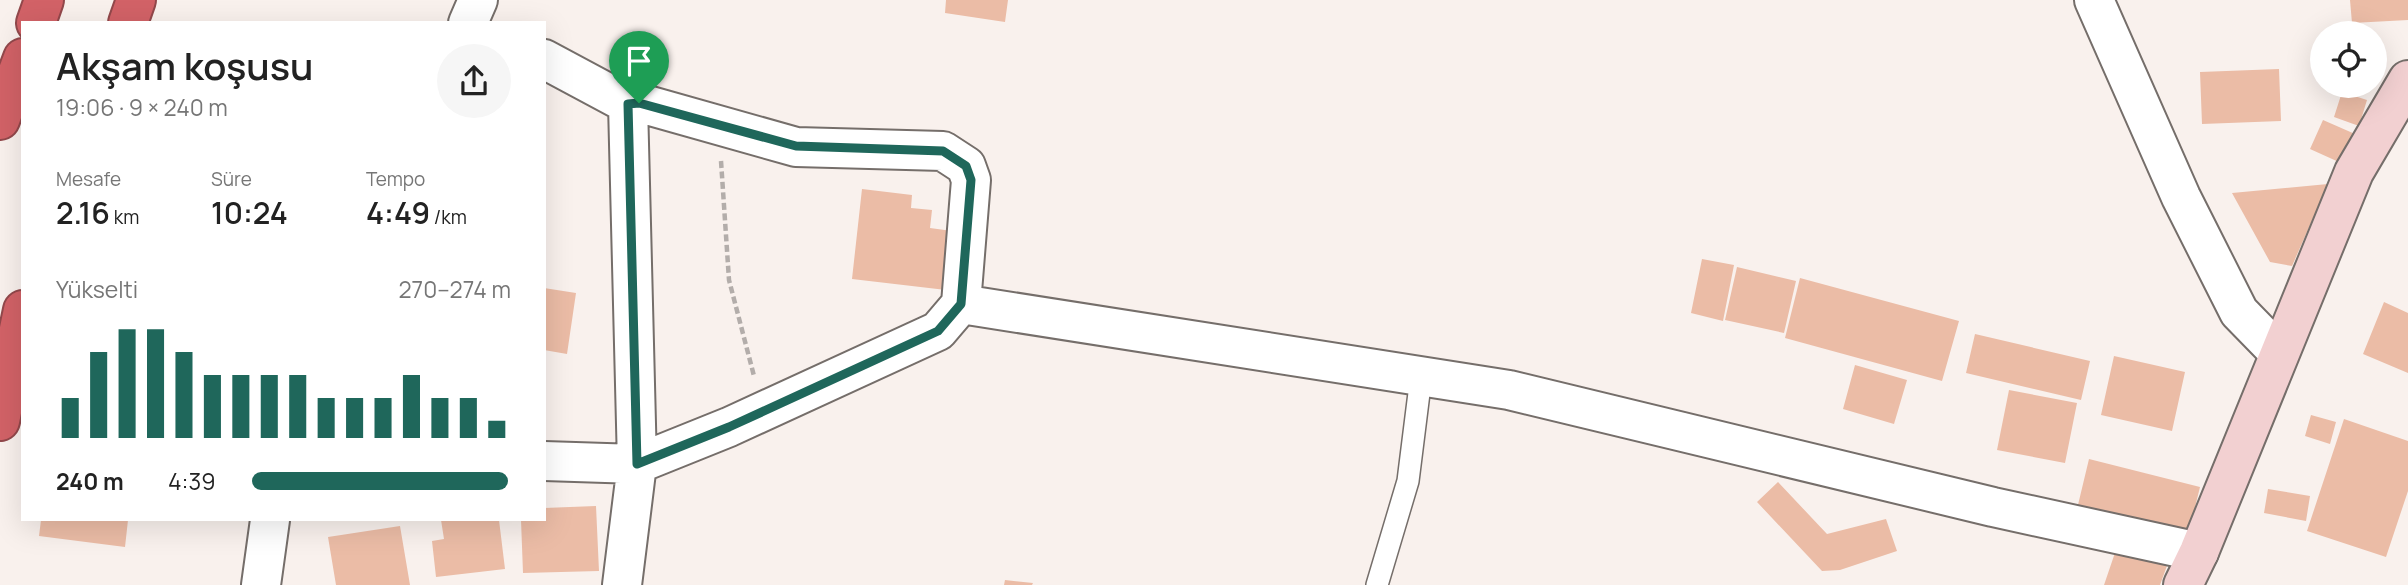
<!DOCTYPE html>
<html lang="tr">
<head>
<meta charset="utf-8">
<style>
  body { margin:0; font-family:Manrope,sans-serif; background:#f6f6f6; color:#222; height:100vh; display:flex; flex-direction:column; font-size:26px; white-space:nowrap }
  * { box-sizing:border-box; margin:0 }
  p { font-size:23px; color:#767676 }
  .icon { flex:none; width:38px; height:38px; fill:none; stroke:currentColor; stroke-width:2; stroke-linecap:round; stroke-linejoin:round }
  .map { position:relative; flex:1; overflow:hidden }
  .details { position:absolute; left:21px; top:21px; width:525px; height:500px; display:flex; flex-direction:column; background:#fff; border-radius:0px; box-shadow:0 7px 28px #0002 }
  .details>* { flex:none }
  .buttons { position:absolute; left:2310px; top:21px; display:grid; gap:14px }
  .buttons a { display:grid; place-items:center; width:77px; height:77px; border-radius:50%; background:#fff; box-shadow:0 7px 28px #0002; font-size:35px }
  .pin { position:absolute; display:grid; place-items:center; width:60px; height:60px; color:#fff; margin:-72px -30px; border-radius:50% 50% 50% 0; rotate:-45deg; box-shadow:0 0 7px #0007 }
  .pin .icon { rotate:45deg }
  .round { display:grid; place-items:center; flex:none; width:74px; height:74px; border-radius:37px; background:#f6f6f6 }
  .head { display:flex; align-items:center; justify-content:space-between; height:119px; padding:0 35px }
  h1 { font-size:38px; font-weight:600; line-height:52px }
  .metrics { display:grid; grid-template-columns:repeat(3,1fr); gap:10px; height:119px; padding:7px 35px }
  .metrics div { display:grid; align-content:center }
  .metrics b { font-size:30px; font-weight:600 }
  .metrics small { font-size:19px; font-weight:400 }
  .metrics p { font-size:19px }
  .chart { height:196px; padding:14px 35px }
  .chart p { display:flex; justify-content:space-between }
  .chart svg { width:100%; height:126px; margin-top:7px; stroke:#1f675b; stroke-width:6 }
  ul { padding:0 35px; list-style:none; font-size:23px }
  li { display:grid; grid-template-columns:112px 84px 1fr; align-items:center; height:52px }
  li i { height:18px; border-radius:9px; background:#1f675b }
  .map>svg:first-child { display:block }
  .building { fill:#ebbca6 }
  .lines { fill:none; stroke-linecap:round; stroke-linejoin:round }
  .lane-casing { stroke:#756e6a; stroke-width:24 }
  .street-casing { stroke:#756e6a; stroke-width:42 }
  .secondary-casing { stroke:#756e6a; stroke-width:42 }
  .highway-casing { stroke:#92484b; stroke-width:42 }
  .path { stroke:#b3adaa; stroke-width:4.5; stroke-dasharray:7 3.5; stroke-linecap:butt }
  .lane { stroke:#fff; stroke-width:21 }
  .street { stroke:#fff; stroke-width:38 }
  .secondary { stroke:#f2d0d1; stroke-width:38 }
  .highway { stroke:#d26267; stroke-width:38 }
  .route-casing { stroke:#fff; stroke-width:14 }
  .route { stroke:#1f675b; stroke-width:9 }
</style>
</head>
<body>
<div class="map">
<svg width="2408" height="585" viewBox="0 0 2408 585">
  <rect width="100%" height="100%" fill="#f9f1ed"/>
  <!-- building -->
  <path class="building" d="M946 0H1008L1005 22 945 13Z
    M2350 0H2408V20L2352 23Z
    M2279 69 2281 121 2202 124 2200 72Z
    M2342 92 2367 100 2359 126 2334 117Z
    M2323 120 2355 134 2341 163 2310 149Z
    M2328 184 2292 266 2270 262 2232 193Z
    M862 189 912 195 911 208 932 210 930 228 952 231 946 290 852 279Z
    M1702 259 1734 265 1723 321 1691 313Z
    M1737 267 1796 281 1784 333 1725 320Z
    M1800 278 1959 321 1942 381 1785 338Z
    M544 288 576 293 567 354 544 350Z
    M2384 302 2408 313V373L2363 354Z
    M1975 334 2090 361 2081 400 1966 373Z
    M2114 356 2185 372 2172 431 2101 415Z
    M1855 365 1907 380 1894 424 1843 409Z
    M2009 390 2077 403 2065 463 1997 450Z
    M2311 415 2336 422 2330 444 2305 436Z
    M2344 419 2408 441V491L2386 557 2307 531Z
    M2089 459 2200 487 2188 536 2077 509Z
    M1778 482 1827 534 1886 519 1897 551 1840 570 1822 571 1757 502Z
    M2268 489 2310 496 2306 521 2264 513Z
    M596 506 599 571 523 573 521 520H544V508Z
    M41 520H128L125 547 39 536Z
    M441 520H499L505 569 436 577 432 541 444 539Z
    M400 526 410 585H336L328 537Z
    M2119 541 2172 552 2160 585H2104Z
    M1005 580 1033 583 1032 585H1004Z"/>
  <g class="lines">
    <!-- lane casing -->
    <g class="lane-casing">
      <path id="lane" d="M1377 585 1408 481 1421 377"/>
    </g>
    <!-- street casing -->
    <g class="street-casing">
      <path id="street" d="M2094 0 2181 197 2239 312 2279 353
        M468 23 478 0
        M544 59 628 104 640 103 796 147 943 151 966 166 971 180 961 304
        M544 461 637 464 729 427 938 331 961 304 1509 390 1993 507 2199 552
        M261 585 270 520
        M622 585 637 464 628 104"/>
    </g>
    <!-- secondary casing -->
    <g class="secondary-casing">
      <path id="secondary" d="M2183 585 2199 552 2354 172 2408 80"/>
    </g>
    <!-- highway casing -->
    <g class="highway-casing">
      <path id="highway" d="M36 23 44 0
        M128 23 136 0
        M0 120 23 58
        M0 421 23 310"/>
    </g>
    <!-- path -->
    <path class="path" d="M721 161 729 280 754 376"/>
    <!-- lane -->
    <use href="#lane" class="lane"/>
    <!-- street -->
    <use href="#street" class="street"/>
    <!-- secondary -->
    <use href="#secondary" class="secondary"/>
    <!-- highway -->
    <use href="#highway" class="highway"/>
  </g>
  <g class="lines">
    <!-- route casing -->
    <g class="route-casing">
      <path id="route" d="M639 103 796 146 943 151 966 166 971 180 961 304 938 331 729 427 637 464 628 104Z"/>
    </g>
    <!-- route -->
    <use href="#route" class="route"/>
  </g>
</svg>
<div class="buttons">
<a><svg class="icon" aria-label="locate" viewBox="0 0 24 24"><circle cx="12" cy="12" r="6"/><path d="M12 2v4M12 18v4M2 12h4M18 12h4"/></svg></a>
</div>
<div class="pin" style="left:639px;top:103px;background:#1e9e55"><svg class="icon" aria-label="arrive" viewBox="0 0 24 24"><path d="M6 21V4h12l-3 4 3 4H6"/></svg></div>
<section class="details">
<div class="head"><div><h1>Akşam koşusu</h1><p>19:06 · 9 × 240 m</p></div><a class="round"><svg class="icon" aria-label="share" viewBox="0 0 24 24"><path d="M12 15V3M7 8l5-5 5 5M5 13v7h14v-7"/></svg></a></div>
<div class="metrics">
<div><p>Mesafe</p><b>2.16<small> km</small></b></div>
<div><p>Süre</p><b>10:24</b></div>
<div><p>Tempo</p><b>4:49<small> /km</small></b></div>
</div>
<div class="chart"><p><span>Yükselti</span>270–274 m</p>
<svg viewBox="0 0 160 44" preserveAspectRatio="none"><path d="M5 44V30M15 44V14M25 44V6M35 44V6M45 44V14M55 44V22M65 44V22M75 44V22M85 44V22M95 44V30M105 44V30M115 44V30M125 44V22M135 44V30M145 44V30M155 44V38"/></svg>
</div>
<ul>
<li><b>240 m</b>4:39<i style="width:99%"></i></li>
</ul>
</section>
</div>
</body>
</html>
